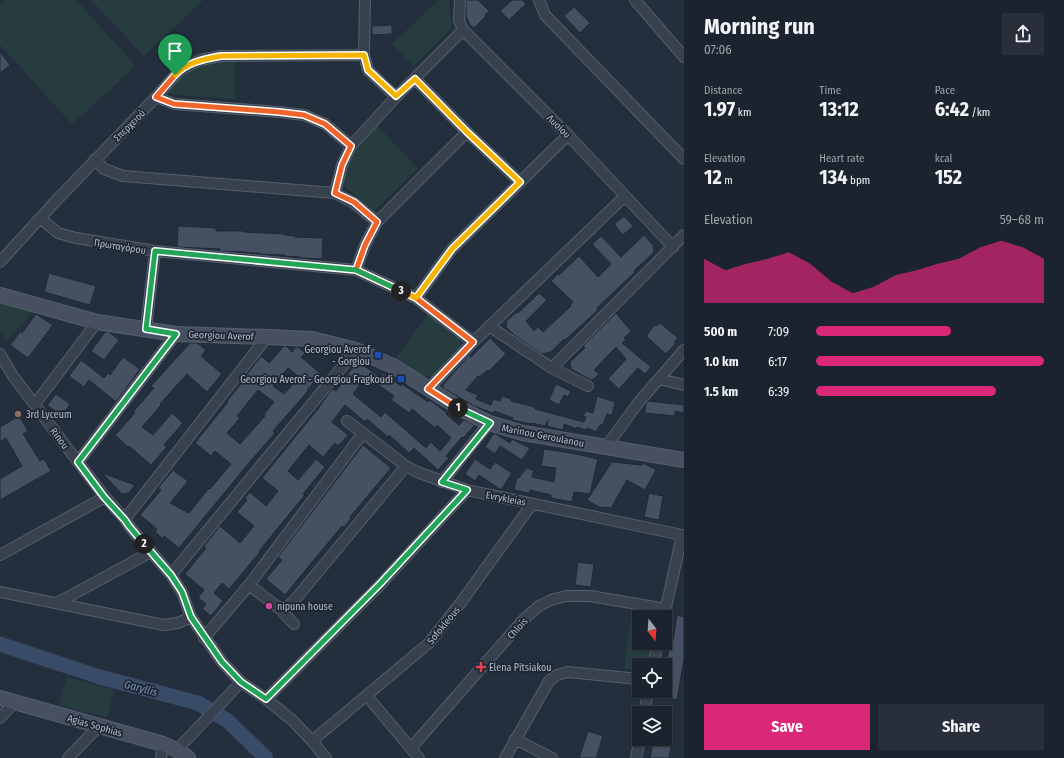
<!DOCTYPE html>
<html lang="en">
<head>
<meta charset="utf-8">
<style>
  body { margin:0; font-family:"Fira Sans Condensed",sans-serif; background:#282f3a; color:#f1f3f6; height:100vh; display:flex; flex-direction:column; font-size:15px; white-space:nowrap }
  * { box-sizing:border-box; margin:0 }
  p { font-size:13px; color:#a0a4aa }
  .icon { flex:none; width:22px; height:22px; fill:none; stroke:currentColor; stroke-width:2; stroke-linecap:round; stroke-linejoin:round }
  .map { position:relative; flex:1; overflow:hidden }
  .drawer { display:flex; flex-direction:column; background:#1b232e; width:380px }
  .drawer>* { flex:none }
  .needle { width:26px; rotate:163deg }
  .tools { position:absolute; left:632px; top:610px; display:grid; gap:8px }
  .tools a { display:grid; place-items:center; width:40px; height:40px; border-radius:0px; background:#1b232e; box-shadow:0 1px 3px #0004,0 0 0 1px #39404a; font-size:20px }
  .pin { position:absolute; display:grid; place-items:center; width:34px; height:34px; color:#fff; margin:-41px -17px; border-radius:50% 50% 50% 0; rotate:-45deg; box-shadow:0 0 4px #0007 }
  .pin .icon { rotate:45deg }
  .km { position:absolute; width:20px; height:20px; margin:-10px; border-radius:50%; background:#222; color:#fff; font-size:11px; line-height:20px; text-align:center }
  .round { display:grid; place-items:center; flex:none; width:42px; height:42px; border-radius:0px; background:#282f3a }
  .summary { display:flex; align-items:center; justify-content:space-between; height:68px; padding:0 20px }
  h1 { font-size:22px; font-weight:700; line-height:30px }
  .figures { display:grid; grid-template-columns:repeat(3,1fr); gap:6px; height:68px; padding:4px 20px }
  .figures div { display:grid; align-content:center }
  .figures b { font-size:20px; font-weight:700 }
  .figures small { font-size:11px; font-weight:400 }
  .figures p { font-size:11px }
  .chart { height:112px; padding:8px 20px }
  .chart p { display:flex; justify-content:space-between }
  .chart svg { width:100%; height:72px; margin-top:4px; fill:#db2777; opacity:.7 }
  .button { display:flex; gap:8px; margin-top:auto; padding:8px 20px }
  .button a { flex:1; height:46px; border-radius:0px; background:#db2777; color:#fff; font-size:16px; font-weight:700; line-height:46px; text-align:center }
  .button a+a { background:#282f3a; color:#f1f3f6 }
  ul { padding:0 20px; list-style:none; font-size:13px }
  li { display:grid; grid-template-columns:64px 48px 1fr; align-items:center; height:30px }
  li i { height:10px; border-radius:5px; background:#db2777 }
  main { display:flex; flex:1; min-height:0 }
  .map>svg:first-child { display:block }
  .green { fill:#263c3f }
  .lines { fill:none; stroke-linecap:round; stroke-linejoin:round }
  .river { stroke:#394c67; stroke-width:15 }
  .building { fill:#455162; stroke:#1f2835; fill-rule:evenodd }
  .street-casing { stroke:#565f6c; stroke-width:12 }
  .secondary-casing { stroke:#565f6c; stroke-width:16 }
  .street { stroke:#38414e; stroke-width:10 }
  .secondary { stroke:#465061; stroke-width:14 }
  .split-1-casing { stroke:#fff; stroke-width:8 }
  .split-2-casing { stroke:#fff; stroke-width:8 }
  .split-3-casing { stroke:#fff; stroke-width:8 }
  .split-4-casing { stroke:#fff; stroke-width:8 }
  .split-1 { stroke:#f0652b; stroke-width:5 }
  .split-2 { stroke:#22a559; stroke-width:5 }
  .split-3 { stroke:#22a559; stroke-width:5 }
  .split-4 { stroke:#f5b400; stroke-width:5 }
  .transit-dot { fill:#1a4fb4; stroke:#1d2633; stroke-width:1.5 }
  .education-dot { fill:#8d6e63; stroke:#1d2633; stroke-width:1.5 }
  .hotel-dot { fill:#d1479c; stroke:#1d2633; stroke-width:1.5 }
  .health-dot { fill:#e0444e; stroke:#1d2633; stroke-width:1.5 }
  .labels { text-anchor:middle; stroke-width:3.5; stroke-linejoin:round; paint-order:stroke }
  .street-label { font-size:10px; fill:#b4bcc9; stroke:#1d2633 }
  .poi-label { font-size:10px; fill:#b4bcc9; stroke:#1d2633; text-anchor:start }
  .water-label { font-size:11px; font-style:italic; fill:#7c92b1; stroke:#1d2633 }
</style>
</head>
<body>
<main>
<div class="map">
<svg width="684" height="758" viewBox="0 0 684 758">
  <rect width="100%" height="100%" fill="#242f3e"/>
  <!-- green -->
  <path class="green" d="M4 0H76L136 66 72 124 0 45V3Z
    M91 0H203L144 56Z
    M439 0H449C449 9 453 21 451 29L413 66 392 44Z
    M235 61V99L176 95 170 94 167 90 184 72 205 62Z
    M375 123 418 169 374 211 338 181 359 143Z
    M0 301 4 302 33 312 6 341 0 332Z
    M429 313 459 337 462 348 435 375 423 377 395 359Z
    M632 607 646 609 655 614 656 617H639V643H653L649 659 647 665H639V669H624Z
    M67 677 114 690 107 718 59 705Z"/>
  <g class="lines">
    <!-- river -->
    <path class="river" d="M0 644 100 677 198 703 228 721 266 758"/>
  </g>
  <!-- building -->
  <path class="building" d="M466 0H478L489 11 485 15 486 16 474 28 470 25 466 16Z
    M512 0H522L526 4 509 20 500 11Z
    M574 7 590 23 580 33 564 16Z
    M392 25V34L372 35V26Z
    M0 52 10 65 0 73Z
    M624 216 633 226 623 235 614 224Z
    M178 226 216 228V231H244V232L285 234V235L295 236V237L323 238 322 259 301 258 300 257 285 256V255L259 254V253H247V252L220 251V249L177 247Z
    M644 235 653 245 654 252 634 271 635 272 597 308 598 310 565 340 564 339 551 352 542 354 514 335 506 327 507 320 517 312 518 313 539 293 547 300 526 321 534 331 538 327 543 332 571 306 570 305 573 302 551 281 558 274 559 275 579 256 598 277 611 264 592 244 601 236 621 257Z
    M49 273 96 286 90 305 44 292Z
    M616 313 631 331 624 338 626 340 622 343 651 367 645 374 638 368 619 389 608 379 626 359 616 347 594 370 599 374 595 378 591 380 571 369 570 362 585 348 583 346Z
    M36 314 53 325 28 358 10 345 20 332 22 333Z
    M660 323 678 338 674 342 676 343 666 354 646 336 655 325 657 326Z
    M105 332H109L119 340 104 360 91 351Z
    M490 338 506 354 489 371 488 370 479 377 478 376 466 390 478 395 476 399 491 405 493 399 500 401 502 396 511 399V401L535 407V409L584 422 586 417 583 416 586 411 593 413 597 396 615 402 612 415 607 414 603 425 601 424 600 427 599 426 596 432 587 428 586 430 577 427V429L564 424 563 430 547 426 548 420 545 426 532 423 531 424 512 420 513 418 494 411 493 413 474 406 443 388V385L464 361 469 355 471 357Z
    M190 343H197L206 350 201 356 222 374 207 392 187 374 160 404 161 405 142 427 153 435 172 413 183 423 164 445 167 447 151 465 129 446 128 447 115 435 135 413 133 412 154 388 151 386Z
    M284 346H286L292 352 296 347H298L305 353 301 357 321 374 307 390 308 391 273 431 275 433 248 464 179 548 164 536 163 539 155 532 157 529 140 515 161 490 158 488 173 470 188 481 170 503 189 513 209 488 210 489 231 464 215 451 211 456 195 443 228 402 227 401 245 379 244 378 261 356 269 363ZM288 368 299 377 284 394 273 386ZM258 390 274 402 264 414 265 416 240 444 227 433 240 418 237 416Z
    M123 357 140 369 116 402 89 380 84 387 69 376 81 360 104 378 108 373 110 375Z
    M357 361 380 377 383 373 401 386 402 384 428 402 430 400 447 413 446 414 459 425 464 420 475 425 463 438 462 437 446 456 449 458 438 470 414 448 409 453 389 435 388 437 367 419 365 422 345 405 332 422 348 435 338 446 335 443 323 457 309 445 288 471 298 480 316 459 325 467 303 494 305 495 259 551 260 552 229 589 222 583 214 593 223 601 211 616 202 609 206 604 198 598 204 590 185 574 206 548 204 546 220 526 240 543 254 526 237 512 247 500 245 498 250 492 266 506 278 491 262 478 317 410 332 389 336 391ZM366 376 394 396 391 400 409 413 412 409 435 428 437 425 451 438 440 451 431 442 426 448 385 412 381 417 353 394Z
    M556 384 571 391 568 397 564 395 559 405 549 400Z
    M56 394 70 404 62 416 47 405Z
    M648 401 684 405V413L675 411V416L645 413 646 404Z
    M19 416 28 431 23 434 40 461 44 459 51 471 0 500V479L22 466 6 438 0 442V427Z
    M494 433 510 443 512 439 530 448 522 460 500 446 495 454 485 447Z
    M363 445 391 468 350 517 351 519 344 527 342 526 285 595 266 579 282 560 278 557Z
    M544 449 571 453 598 459 590 494 574 492 572 502 551 498V495L530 490 529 493 514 490 517 477 519 478 526 468 534 470 532 477 554 482 556 468 541 466Z
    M475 459 490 469 495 462 512 473 501 490 479 475 475 481 465 474Z
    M612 462 642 465 643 463 656 470 645 490 627 480 611 508 599 507 587 500Z
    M102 473 135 485 129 493 122 494Z
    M649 493 663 496 659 520 644 517Z
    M578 562 594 564 591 587 575 585Z
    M677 615 684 617V659L677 700 659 697 660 691H665V674L670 640 673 641Z
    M665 711 674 713 669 745 671 746 669 758H650L653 742 665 744Z
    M588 731 603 736 596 758H579Z"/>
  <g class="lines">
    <!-- street casing -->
    <g class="street-casing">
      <path id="street" d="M365 0 364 55 368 70 396 97
        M460 0 459 20 463 30 568 135 673 247
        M539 0 545 15 684 159
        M635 0 684 57
        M415 79 467 132 520 182
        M156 97 174 104 279 112 304 115 325 124 351 146
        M95 159 104 169 123 176 335 193 354 203 377 222
        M335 193 342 165 351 146 396 97 463 30
        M40 218 58 233 76 238 155 251 356 270 416 298 473 342
        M0 262 53 204 156 97 180 70 200 60 221 56 364 55
        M356 270 365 245 377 222 467 132
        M416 298 452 249 568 135
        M489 326 552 368 588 386
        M146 329 155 251
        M0 354 13 376 78 462 105 497 125 519 129 526 171 575 182 592 191 617 222 662 241 682 266 699 292 720 312 741 326 758
        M552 368 684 235
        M659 379 684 385
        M428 389 473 342 625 196
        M35 404 97 322
        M347 421 406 466 417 472 467 490 682 535 664 617
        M606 447 638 403 684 350
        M78 462 176 334
        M442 482 489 423
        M125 519 267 337
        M0 555 105 497
        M171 575 356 350
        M249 585 279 608 294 624
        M0 592 164 625 178 623 191 617
        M57 603 151 552
        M279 608 288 606 293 602 406 466
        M204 638 249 585 363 433
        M653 665 658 643
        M367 696 419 758
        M266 699 381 584 467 490
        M644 713 648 691
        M0 718 15 702
        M515 739 552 758
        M312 741 429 643 462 601 532 504
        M411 748 525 618 539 606 551 600 566 596H590L666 609
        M177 750 241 682
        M68 758 99 726
        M161 758 163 744
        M505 758 549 681 557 675 568 672 639 679
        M636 758 640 739"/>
    </g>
    <!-- secondary casing -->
    <g class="secondary-casing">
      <path id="secondary" d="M0 295 97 322 176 334 267 337 312 339 356 350 393 366 461 409 489 423 523 433 684 460
        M0 698 163 744 177 750 188 758"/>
    </g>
    <!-- street -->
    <use href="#street" class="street"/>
    <!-- secondary -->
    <use href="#secondary" class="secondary"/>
  </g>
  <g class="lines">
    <!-- split-1 casing -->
    <g class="split-1-casing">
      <path id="split-1" d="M175 75 156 97 174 104 279 112 304 115 325 124 351 146 342 165 335 193 354 202 377 222 365 245 356 270 416 298 473 342 428 389 458 408"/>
    </g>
    <!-- split-2 casing -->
    <g class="split-2-casing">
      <path id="split-2" d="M144 544 171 575 182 592 191 617 222 662 241 682 266 699 380 584 467 490 442 482 490 423 458 408"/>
    </g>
    <!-- split-3 casing -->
    <g class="split-3-casing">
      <path id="split-3" d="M144 544 129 526 125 520 104 497 78 462 176 334 146 329 155 251 356 270 401 291"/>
    </g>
    <!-- split-4 casing -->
    <g class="split-4-casing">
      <path id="split-4" d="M175 75C187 62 205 59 221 56L364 55 368 70 396 96 415 79 467 132 520 182 452 249 416 298 401 291"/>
    </g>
    <!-- split-1 -->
    <use href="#split-1" class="split-1"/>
    <!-- split-2 -->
    <use href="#split-2" class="split-2"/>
    <!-- split-3 -->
    <use href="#split-3" class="split-3"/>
    <!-- split-4 -->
    <use href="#split-4" class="split-4"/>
  </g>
  <!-- markers -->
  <g class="transit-dot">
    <rect x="374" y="351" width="8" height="8" rx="2"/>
    <rect x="397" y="375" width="8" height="8" rx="2"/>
  </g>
  <circle class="education-dot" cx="18" cy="414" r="4"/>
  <circle class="hotel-dot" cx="269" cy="606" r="4"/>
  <path class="health-dot" d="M479 661h4v4h4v4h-4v4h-4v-4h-4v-4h4z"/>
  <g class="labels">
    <!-- street labels -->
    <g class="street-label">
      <text transform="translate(129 125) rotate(-45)" y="4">Σπερχειού</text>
      <text transform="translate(559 126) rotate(45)" y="4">Λυσίου</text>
      <text transform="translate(120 246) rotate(9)" y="4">Πρωταγόρου</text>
      <text transform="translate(221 335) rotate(2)" y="4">Georgiou Averof</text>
      <text transform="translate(543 435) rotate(11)" y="4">Marinou Geroulanou</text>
      <text transform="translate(60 438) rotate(54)" y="4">Rinou</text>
      <text transform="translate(506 498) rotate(11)" y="4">Evrykleias</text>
      <text transform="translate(443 625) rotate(-51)" y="4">Sofokleous</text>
      <text transform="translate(517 628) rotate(-47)" y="4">Chlois</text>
      <text transform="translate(95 725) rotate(16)" y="4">Agias Sophias</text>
    </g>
    <!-- poi labels -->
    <g class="poi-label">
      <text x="370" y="353" text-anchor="end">Georgiou Averof<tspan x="370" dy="12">- Gorgiou</tspan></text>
      <text x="393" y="383" text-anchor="end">Georgiou Averof - Georgiou Fragkoudi</text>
      <text x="26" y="418">3rd Lyceum</text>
      <text x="277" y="610">nipuna house</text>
      <text x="489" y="671">Elena Pitsiakou</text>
    </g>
    <!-- water labels -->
    <g class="water-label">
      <text transform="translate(141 688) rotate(15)" y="4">Garyllis</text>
    </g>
  </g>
</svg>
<div class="tools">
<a><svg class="needle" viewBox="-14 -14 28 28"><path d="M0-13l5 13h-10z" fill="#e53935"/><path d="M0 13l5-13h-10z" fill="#a0a4aa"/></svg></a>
<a><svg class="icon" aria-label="locate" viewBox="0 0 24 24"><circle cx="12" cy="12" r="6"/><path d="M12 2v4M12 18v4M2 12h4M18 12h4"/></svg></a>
<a><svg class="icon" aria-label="layers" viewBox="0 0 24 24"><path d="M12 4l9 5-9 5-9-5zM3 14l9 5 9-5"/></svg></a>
</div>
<div class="pin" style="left:175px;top:75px;background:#1e9e55"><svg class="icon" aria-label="arrive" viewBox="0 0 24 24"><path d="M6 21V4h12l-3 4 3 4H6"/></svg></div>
<b class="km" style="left:458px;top:408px">1</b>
<b class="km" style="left:144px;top:544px">2</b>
<b class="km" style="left:401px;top:291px">3</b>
</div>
<section class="drawer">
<div class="summary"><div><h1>Morning run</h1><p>07:06</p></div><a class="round"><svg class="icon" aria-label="share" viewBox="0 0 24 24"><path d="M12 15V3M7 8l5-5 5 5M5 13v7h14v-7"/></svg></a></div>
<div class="figures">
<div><p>Distance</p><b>1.97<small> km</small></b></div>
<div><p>Time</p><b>13:12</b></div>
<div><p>Pace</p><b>6:42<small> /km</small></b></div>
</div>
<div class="figures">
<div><p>Elevation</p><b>12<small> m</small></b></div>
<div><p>Heart rate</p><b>134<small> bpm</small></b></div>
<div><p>kcal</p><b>152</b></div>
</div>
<div class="chart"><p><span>Elevation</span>59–68 m</p>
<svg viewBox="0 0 160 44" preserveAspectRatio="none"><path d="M0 44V17L10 24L20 20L30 17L40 13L50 20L60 31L70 38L80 34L90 27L100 24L110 20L120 17L130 10L140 6L150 10L160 17V44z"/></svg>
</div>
<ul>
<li><b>500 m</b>7:09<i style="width:59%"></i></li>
<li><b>1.0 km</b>6:17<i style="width:100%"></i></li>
<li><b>1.5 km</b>6:39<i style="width:79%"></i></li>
</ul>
<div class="button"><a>Save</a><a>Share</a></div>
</section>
</main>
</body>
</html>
